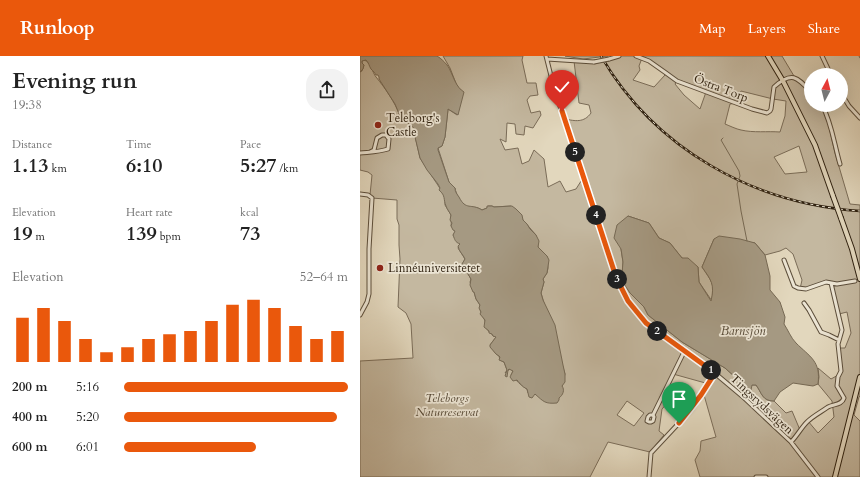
<!DOCTYPE html>
<html lang="en">
<head>
<meta charset="utf-8">
<style>
  body { margin:0; font-family:Cardo,serif; background:#f2f2f2; color:#222; height:100vh; display:flex; flex-direction:column; font-size:15px; white-space:nowrap }
  * { box-sizing:border-box; margin:0 }
  p { font-size:13px; color:#767676 }
  .icon { flex:none; width:22px; height:22px; fill:none; stroke:currentColor; stroke-width:2; stroke-linecap:round; stroke-linejoin:round }
  .map { position:relative; flex:1; overflow:hidden }
  .details { display:flex; flex-direction:column; background:#fff; width:360px }
  .details>* { flex:none }
  .needle { width:26px; rotate:7deg }
  .tools { position:absolute; left:444px; top:12px; display:grid; gap:8px }
  .tools a { display:grid; place-items:center; width:44px; height:44px; border-radius:50%; background:#fff; box-shadow:0 4px 16px #0002; font-size:20px }
  .pin { position:absolute; display:grid; place-items:center; width:34px; height:34px; color:#fff; margin:-41px -17px; border-radius:50% 50% 50% 0; rotate:-45deg; box-shadow:0 0 4px #0007 }
  .pin .icon { rotate:45deg }
  .km { position:absolute; width:20px; height:20px; margin:-10px; border-radius:50%; background:#222; color:#fff; font-size:11px; line-height:20px; text-align:center }
  .round { display:grid; place-items:center; flex:none; width:42px; height:42px; border-radius:16px; background:#f2f2f2 }
  .head { display:flex; align-items:center; justify-content:space-between; height:68px; padding:0 12px }
  h1 { font-size:22px; font-weight:800; line-height:30px }
  .metrics { display:grid; grid-template-columns:repeat(3,1fr); gap:6px; height:68px; padding:4px 12px }
  .metrics div { display:grid; align-content:center }
  .metrics b { font-size:20px; font-weight:800 }
  .metrics small { font-size:11px; font-weight:400 }
  .metrics p { font-size:11px }
  .chart { height:112px; padding:8px 12px }
  .chart p { display:flex; justify-content:space-between }
  .chart svg { width:100%; height:72px; margin-top:4px; stroke:#ea580c; stroke-width:6 }
  ul { padding:0 12px; list-style:none; font-size:13px }
  li { display:grid; grid-template-columns:64px 48px 1fr; align-items:center; height:30px }
  li i { height:10px; border-radius:5px; background:#ea580c }
  header { display:flex; align-items:center; gap:24px; box-sizing:border-box; height:56px; padding:0 20px; background:#ea580c; color:#fff }
  header strong { font-size:19px }
  nav { display:flex; gap:22px; margin-inline-start:auto; font-size:14px }
  main { display:flex; flex:1; min-height:0 }
  .map>svg:first-child { display:block }
  .green { fill:#c4b8a0; stroke:#7a6c58; fill-rule:evenodd }
  .water { fill:#a59982; stroke:#766954 }
  .lines { fill:none; stroke-linecap:round; stroke-linejoin:round }
  .stream { stroke:#766954; stroke-width:1 }
  .minor-casing { stroke:#5c4e3b; stroke-width:5 }
  .major-casing { stroke:#2f2110; stroke-width:6 }
  .minor { stroke:#ece5d4; stroke-width:3 }
  .major { stroke:#e2d7bd; stroke-width:4 }
  .rail-casing { stroke:#2f2110; stroke-width:2.5 }
  .rail { stroke:#ece5d4; stroke-width:1; stroke-dasharray:3; stroke-linecap:butt }
  .minor-bridge-casing { stroke:#5c4e3b; stroke-width:5; stroke-linecap:butt }
  .major-bridge-casing { stroke:#2f2110; stroke-width:6; stroke-linecap:butt }
  .minor-bridge { stroke:#ece5d4; stroke-width:3 }
  .major-bridge { stroke:#e2d7bd; stroke-width:4 }
  .route-casing { stroke:#fff; stroke-width:8 }
  .route { stroke:#ea580c; stroke-width:5 }
  .poi-dot { fill:#8f2418; stroke:#ece5d4; stroke-width:1.5 }
  .labels { text-anchor:middle; stroke-width:3.5; stroke-linejoin:round; paint-order:stroke }
  .street-label { font-size:12px; fill:#2f2110; stroke:#ece5d4 }
  .poi-label { font-size:12px; fill:#2f2110; stroke:#ece5d4; text-anchor:start }
  .park-label { font-size:12px; font-style:italic; fill:#544734; stroke:#ece5d4 }
  .water-label { font-size:13px; font-style:italic; fill:#584b38; stroke:#ece5d4 }
</style>
</head>
<body>
<header>
<strong>Runloop</strong>
<nav><a>Map</a><a>Layers</a><a>Share</a></nav>
</header>
<main>
<section class="details">
<div class="head"><div><h1>Evening run</h1><p>19:38</p></div><a class="round"><svg class="icon" aria-label="share" viewBox="0 0 24 24"><path d="M12 15V3M7 8l5-5 5 5M5 13v7h14v-7"/></svg></a></div>
<div class="metrics">
<div><p>Distance</p><b>1.13<small> km</small></b></div>
<div><p>Time</p><b>6:10</b></div>
<div><p>Pace</p><b>5:27<small> /km</small></b></div>
</div>
<div class="metrics">
<div><p>Elevation</p><b>19<small> m</small></b></div>
<div><p>Heart rate</p><b>139<small> bpm</small></b></div>
<div><p>kcal</p><b>73</b></div>
</div>
<div class="chart"><p><span>Elevation</span>52–64 m</p>
<svg viewBox="0 0 160 44" preserveAspectRatio="none"><path d="M5 44V17M15 44V11M25 44V19M35 44V30M45 44V38M55 44V35M65 44V30M75 44V27M85 44V25M95 44V19M105 44V9M115 44V6M125 44V11M135 44V22M145 44V30M155 44V25"/></svg>
</div>
<ul>
<li><b>200 m</b>5:16<i style="width:100%"></i></li>
<li><b>400 m</b>5:20<i style="width:95%"></i></li>
<li><b>600 m</b>6:01<i style="width:59%"></i></li>
</ul>
</section>
<div class="map">
<svg width="500" height="421" viewBox="0 0 500 421">
  <rect width="100%" height="100%" fill="#e2d7bd"/>
  <filter id="stains"><feTurbulence type="fractalNoise" baseFrequency=".005" numOctaves="4"/><feColorMatrix values="0 0 0 0 .2 0 0 0 0 .09 0 0 0 0 .02 0 0 0 .5 -.17"/></filter>
  <radialGradient id="worn" r=".72"><stop offset=".6" stop-color="#630" stop-opacity="0"/><stop offset="1" stop-color="#630" stop-opacity=".3"/></radialGradient>
  <!-- green -->
  <path class="green" d="M83 0H163L162 4 167 27H176L178 39 170 40 167 44 171 57 180 55 181 59 173 72 165 70 164 79 156 78 155 68 147 67 146 86 140 83 145 94 158 92 162 108 169 105 174 94 184 103 188 131 200 125 206 136 216 133 223 122 205 63C215 65 224 67 231 57L229 49 219 47 214 5 234 6 259 0H276L282 2 279 10 280 14 273 24 294 31 305 19V15L282 0H422L434 20 451 38V49H460L467 62 475 97 490 148 500 149V340L499 341 494 359 500 365V421H340L335 404 340 395 341 385 356 381 344 339 349 328 313 318 300 341 308 346 302 353 299 375 304 379 290 396 248 386 230 421H0V305L53 302 51 268 46 257 38 251 40 203 39 189V169L37 163V144L12 142 10 139 12 119 8 116 0 114V16L2 15 4 9 2 7V5L4 4C11 6 12 16 16 21 25 32 35 46 40 60L46 63 48 67 55 80 60 102 83 137 85 142V149L91 159C90 163 92 166 91 170L96 175 93 179 100 188 98 192 105 203 102 209 106 212 108 218 111 223 110 226 114 236 116 243 120 249C119 255 123 260 125 265 125 265 126 271 126 272 127 274 129 275 130 277L132 278 133 280 136 281 130 289 136 298 139 300 140 304 144 306 147 314 145 317 150 313 153 315 151 319C156 324 161 330 167 333L168 337 199 342 205 318 181 237 184 226 183 223 187 217 188 212 187 200 178 191 176 179 151 150 134 151 132 150H128L127 152 122 154C117 151 114 151 108 151 101 149 96 138 95 132L89 126 78 92 82 90 85 81 88 53 97 59 101 34 97 30 90 12ZM317 25 346 36 340 53 324 39 315 28ZM381 35 413 43 426 45 425 60 420 76C407 75 394 77 381 74 376 73 370 70 365 68L370 48 377 47ZM439 90 447 116 425 118 414 101ZM268 160 289 167 299 182 310 187 322 202 338 211 339 226 352 245 353 230 350 223 342 211 354 183 395 187 405 199 420 195 426 192 433 198 442 224 440 233H446L469 226 471 227 479 258 487 256 491 277 485 292H478L480 318 471 323 458 312 459 321 458 328 472 345 474 361 458 377 448 365 440 374 432 355 426 357 414 345C402 345 402 337 396 329H391L388 335 384 329 365 312 322 286 288 259 284 251 270 237 262 219 263 206 261 193ZM267 345 284 357 274 370 257 359Z
    M205 0H248L223 3Z"/>
  <!-- water -->
  <path class="water" d="M0 0H77C82 3 88 9 90 14 94 22 96 31 104 36L98 59 88 53V54L85 81 82 90 78 92V94L89 126 95 132C95 136 97 138 99 141 106 155 111 147 122 154L127 152V150H132L134 151 152 150 156 153 162 159 163 164 167 168 170 173 176 179 179 185 178 191 187 200 189 204 187 217 183 223 184 226 181 237 183 244 195 269 203 309 205 318V326L202 330C205 334 203 339 199 342V344L197 347C185 348 184 346 175 338L172 342 169 341 167 333C161 330 161 328 157 324L153 325 150 321 153 315 149 313 148 314 147 321 145 320 147 314 144 306 139 304 140 301 139 300 136 298 130 291V289L136 281 133 280 132 278 129 277V275L124 271 125 264 120 258 121 256 119 252 120 249 116 243 114 236H113L110 229 111 223 108 218 106 212 102 209V208L105 203C103 198 99 196 98 190L100 188C95 186 95 184 93 179L95 175 93 174 91 170 92 167 90 164 91 159C90 157 87 153 86 150 83 143 86 140 79 134L80 132 78 128 67 114 60 102 55 81 56 74 48 67 46 63 40 60 35 48 19 23V21L18 19H16C15 17 13 15 11 13 9 10 9 7 6 4L2 5V7L4 9 3 13 0 16Z
    M268 160 289 167 299 182 310 187 322 202H328L338 211 339 226 351 245C355 228 351 224 342 211L354 183 359 180 380 183 395 187 405 199 410 220V234L420 246 425 261 424 268C428 274 431 282 436 287 450 301 461 305 458 328L453 330 433 327 420 336 414 345C402 345 402 337 396 329H392L391 334 388 335 384 329 365 312 322 286 288 259 284 251 270 237 264 228 262 218 263 206 261 193 254 182 257 169Z"/>
  <g class="lines">
    <!-- stream -->
    <path class="stream" d="M499 0 500 2
      M363 82 361 84 379 115 380 120 377 128 381 155 387 185"/>
    <!-- minor casing -->
    <g class="minor-casing">
      <path id="minor" d="M186 0 194 32 256 221 268 245 286 267 357 319 382 340 431 386 458 421
        M276 0 289 5 306 17 317 25 392 53 407 57 410 55 411 53 414 31C432 15 437 21 451 36
        M462 0 471 19
        M187 3 234 6
        M249 3 259 0
        M481 37 489 50 500 62
        M462 49C472 67 474 88 480 108
        M0 97C10 96 19 96 28 93L29 83 26 79H22L17 82 14 94 10 96
        M0 138 8 139 12 142 9 193V238L7 246 0 259
        M424 204 434 230 438 232 446 233 466 226 477 228 495 225
        M444 247 449 254 461 276 469 279 479 284
        M293 359 294 361 293 365 291 366H289L287 365 288 361 290 359H293L323 298 326 297
        M431 386C437 380 441 372 447 366 453 360 461 356 468 351 474 348 482 349 484 342L477 330 478 321 481 315 478 288 482 274 471 227
        M289 421 291 397 319 367 341 339 355 317
        M396 421H406"/>
    </g>
    <!-- major casing -->
    <g class="major-casing">
      <path id="major" d="M408 0 423 25 455 89 473 140
        M481 162 492 193 500 223
        M475 421 500 321"/>
    </g>
    <!-- minor -->
    <use href="#minor" class="minor"/>
    <!-- major -->
    <use href="#major" class="major"/>
    <!-- rail casing -->
    <g class="rail-casing">
      <path id="rail" d="M241 0C295 93 394 148 500 155"/>
    </g>
    <!-- rail -->
    <use href="#rail" class="rail"/>
    <!-- minor-bridge casing -->
    <g class="minor-bridge-casing">
      <path id="minor-bridge" d="M234 6 249 3"/>
    </g>
    <!-- major-bridge casing -->
    <g class="major-bridge-casing">
      <path id="major-bridge" d="M473 140 481 162"/>
    </g>
    <!-- minor-bridge -->
    <use href="#minor-bridge" class="minor-bridge"/>
    <!-- major-bridge -->
    <use href="#major-bridge" class="major-bridge"/>
  </g>
  <g class="lines">
    <!-- route casing -->
    <g class="route-casing">
      <path id="route" d="M202 55 256 221 268 245 286 267 355 317 341 339 319 367"/>
    </g>
    <!-- route -->
    <use href="#route" class="route"/>
  </g>
  <!-- markers -->
  <g class="poi-dot">
    <circle cx="18" cy="69" r="4"/>
    <circle cx="20" cy="212" r="4"/>
  </g>
  <g class="labels">
    <!-- street labels -->
    <g class="street-label">
      <text transform="translate(361 32) rotate(21)" y="4">Östra Torp</text>
      <text transform="translate(402 348) rotate(43)" y="4">Tingsrydsvägen</text>
    </g>
    <!-- poi labels -->
    <g class="poi-label">
      <text x="26" y="66">Teleborg's<tspan x="26" dy="14">Castle</tspan></text>
      <text x="28" y="216">Linnéuniversitetet</text>
    </g>
    <!-- park labels -->
    <g class="park-label">
      <text x="87" y="346">Teleborgs<tspan x="87" dy="14">Naturreservat</tspan></text>
    </g>
    <!-- water labels -->
    <g class="water-label">
      <text x="383" y="279">Barnsjön</text>
    </g>
  </g>
  <rect width="100%" height="100%" filter="url(#stains)"/>
  <rect width="100%" height="100%" fill="url(#worn)"/>
</svg>
<div class="tools">
<a><svg class="needle" viewBox="-14 -14 28 28"><path d="M0-13l5 13h-10z" fill="#e53935"/><path d="M0 13l5-13h-10z" fill="#767676"/></svg></a>
</div>
<div class="pin" style="left:319px;top:367px;background:#1e9e55"><svg class="icon" aria-label="arrive" viewBox="0 0 24 24"><path d="M6 21V4h12l-3 4 3 4H6"/></svg></div>
<div class="pin" style="left:202px;top:55px;background:#d93025"><svg class="icon" aria-label="check" viewBox="0 0 24 24"><path d="M5 12l5 5 9-10"/></svg></div>
<b class="km" style="left:351px;top:314px">1</b>
<b class="km" style="left:297px;top:275px">2</b>
<b class="km" style="left:257px;top:223px">3</b>
<b class="km" style="left:236px;top:159px">4</b>
<b class="km" style="left:215px;top:96px">5</b>
</div>
</main>
</body>
</html>
